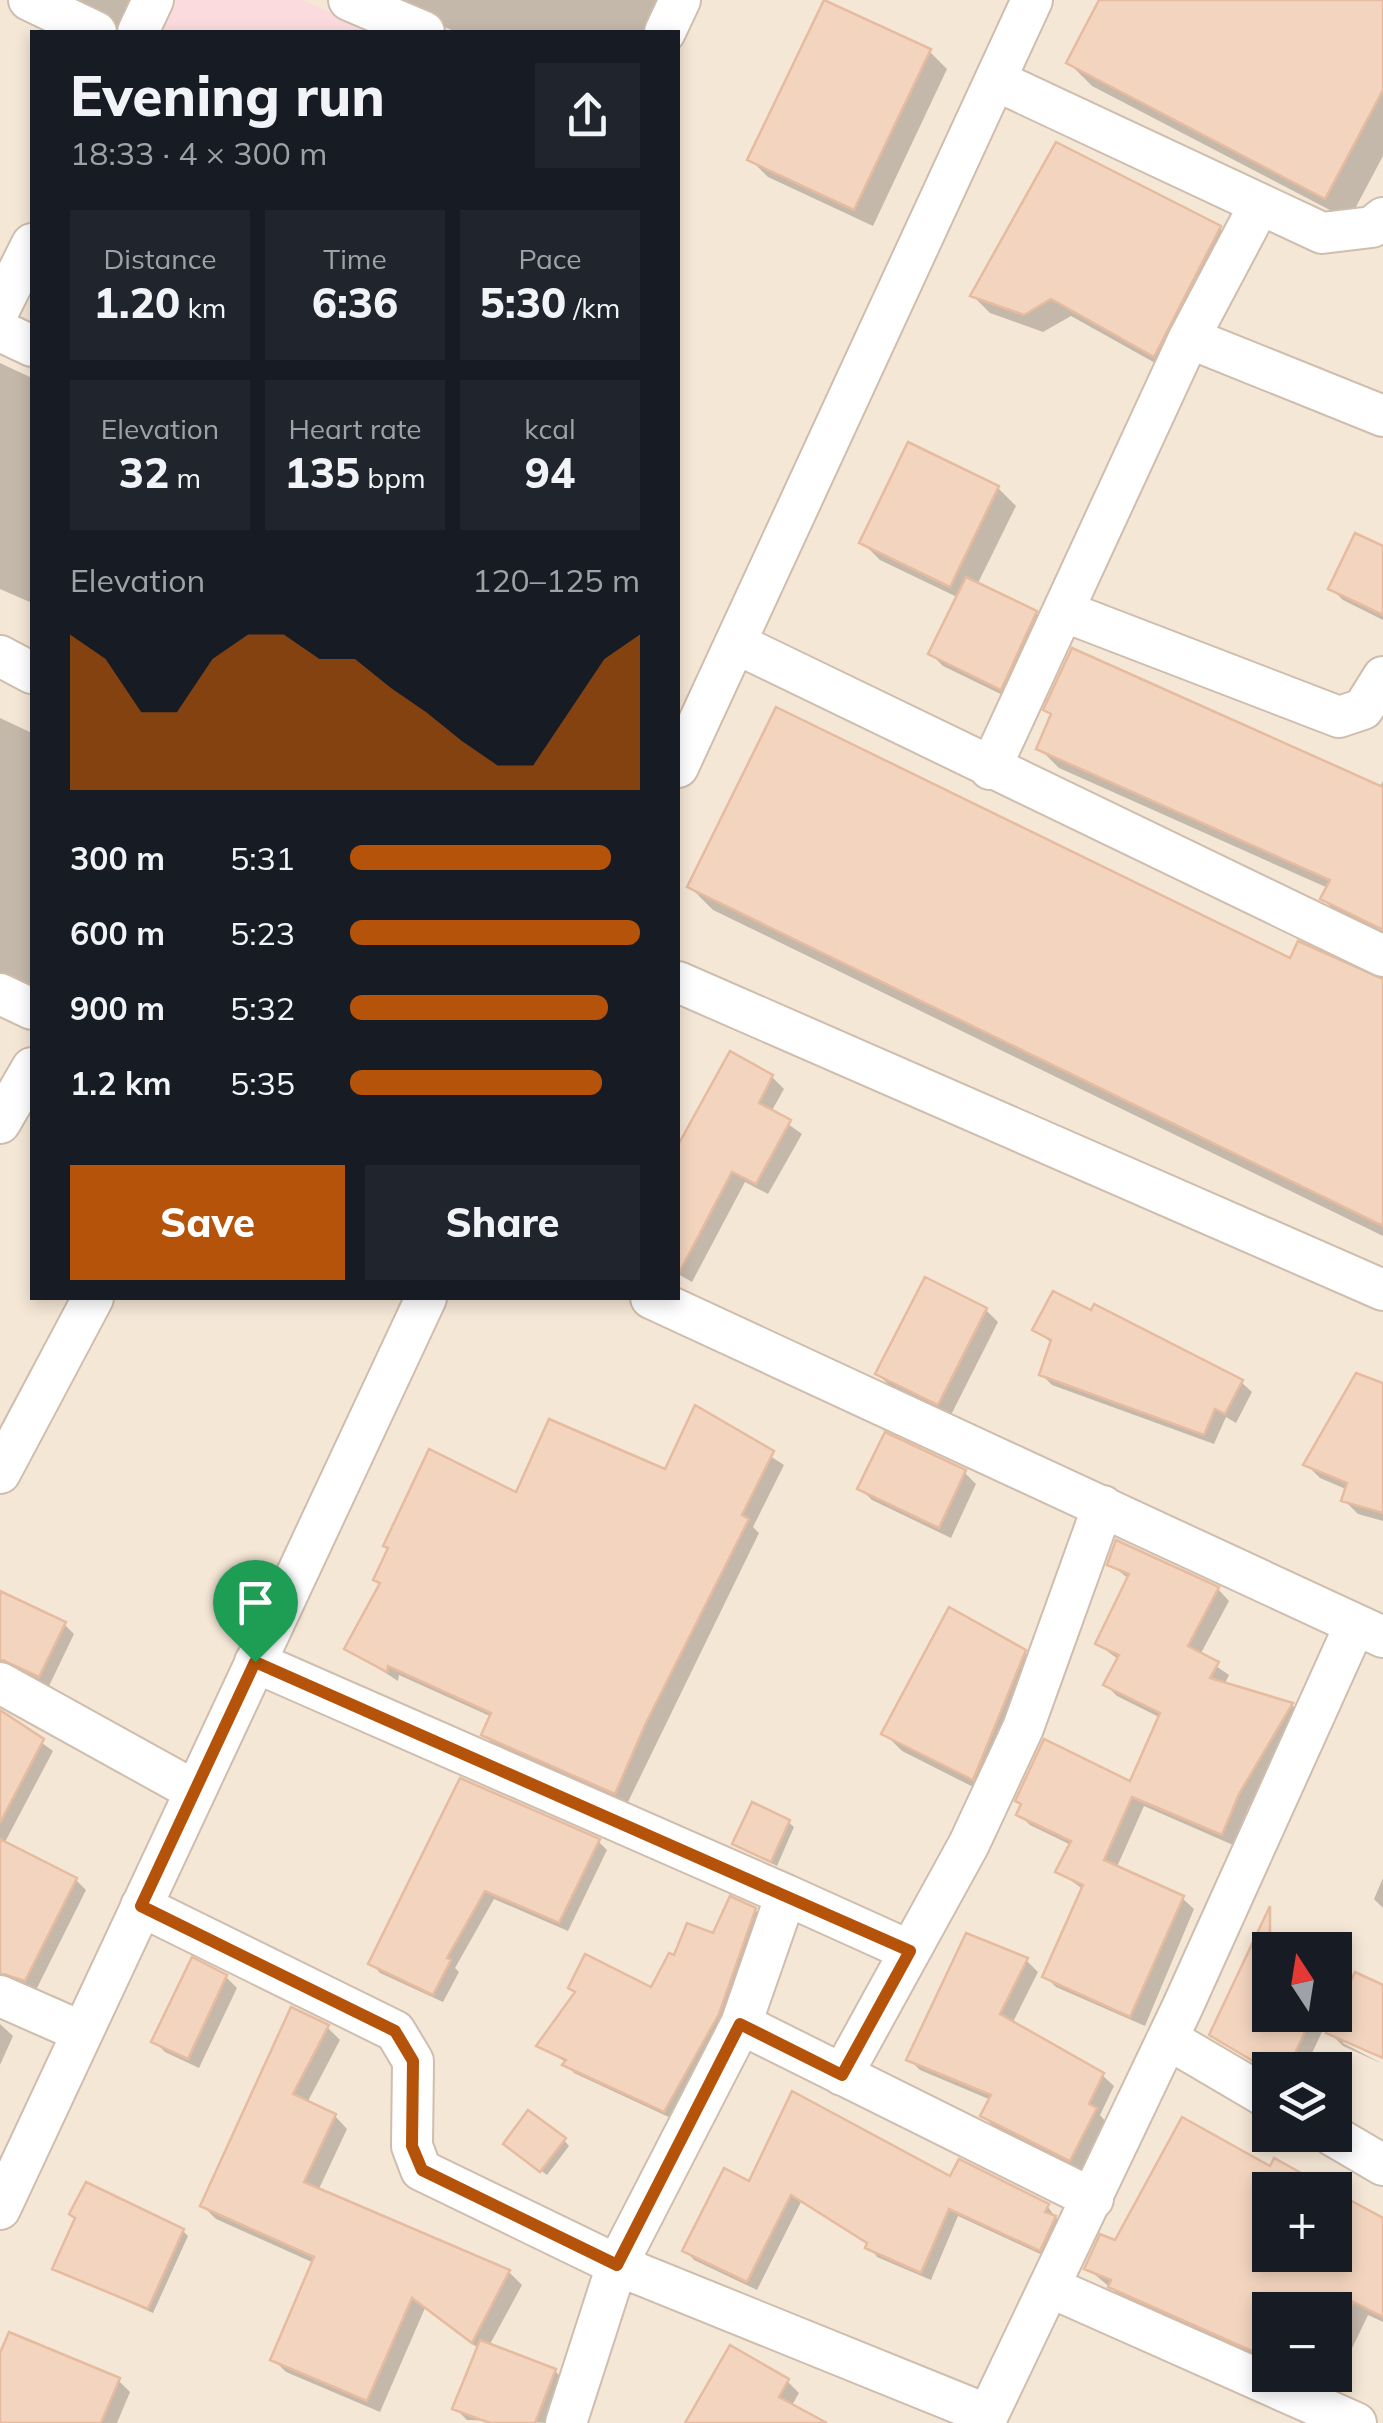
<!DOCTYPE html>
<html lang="en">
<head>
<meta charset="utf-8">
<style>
  body { margin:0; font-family:Mulish,sans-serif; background:#20242c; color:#f1f3f6; height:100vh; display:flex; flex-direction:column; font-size:38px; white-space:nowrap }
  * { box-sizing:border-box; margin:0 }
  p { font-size:32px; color:#9ea1a6 }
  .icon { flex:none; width:55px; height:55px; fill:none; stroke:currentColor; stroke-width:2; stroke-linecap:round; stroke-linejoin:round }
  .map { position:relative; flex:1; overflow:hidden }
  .drawer { position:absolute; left:30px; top:30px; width:650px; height:1270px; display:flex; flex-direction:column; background:#171b24; border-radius:0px; box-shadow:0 5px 15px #0003 }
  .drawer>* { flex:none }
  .needle { width:65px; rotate:348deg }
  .tools { position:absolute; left:1252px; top:1932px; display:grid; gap:20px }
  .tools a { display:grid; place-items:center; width:100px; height:100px; border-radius:0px; background:#171b24; box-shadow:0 5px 15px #0003; font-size:50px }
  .pin { position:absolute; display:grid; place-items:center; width:85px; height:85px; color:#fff; margin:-102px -42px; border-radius:50% 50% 50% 0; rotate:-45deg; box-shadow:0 0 10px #0007 }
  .pin .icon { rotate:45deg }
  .round { display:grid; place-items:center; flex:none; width:105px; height:105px; border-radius:0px; background:#20242c }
  .overview { display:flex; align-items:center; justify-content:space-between; height:170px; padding:0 40px }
  h1 { font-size:55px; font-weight:800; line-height:75px }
  .stats { display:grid; grid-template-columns:repeat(3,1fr); gap:15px; height:170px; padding:10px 40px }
  .stats div { display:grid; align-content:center; border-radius:0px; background:#20242c; text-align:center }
  .stats b { font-size:42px; font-weight:800 }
  .stats small { font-size:28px; font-weight:400 }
  .stats p { font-size:28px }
  .chart { height:280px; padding:20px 40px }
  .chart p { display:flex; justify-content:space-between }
  .chart svg { width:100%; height:180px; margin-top:10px; fill:#b45309; opacity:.7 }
  .primary-button { display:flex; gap:20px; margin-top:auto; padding:20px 40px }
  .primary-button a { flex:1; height:115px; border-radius:0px; background:#b45309; color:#fff; font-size:40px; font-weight:800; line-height:115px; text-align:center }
  .primary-button a+a { background:#20242c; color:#f1f3f6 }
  ul { padding:0 40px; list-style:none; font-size:32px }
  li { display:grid; grid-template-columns:160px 120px 1fr; align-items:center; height:75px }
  li i { height:25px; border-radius:12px; background:#b45309 }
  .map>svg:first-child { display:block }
  .residential { fill:#f5e7d6; fill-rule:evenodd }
  .medical { fill:#fbdbde }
  .shadow { fill:#0003 }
  .building { fill:#f3d5bf; stroke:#e6bb9f; stroke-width:2.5 }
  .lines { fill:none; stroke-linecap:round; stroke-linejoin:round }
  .street-casing { stroke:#cfbdad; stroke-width:44 }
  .street { stroke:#fff; stroke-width:40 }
  .route-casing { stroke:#fff; stroke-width:20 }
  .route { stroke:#b45309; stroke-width:12 }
</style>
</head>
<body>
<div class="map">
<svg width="1383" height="2423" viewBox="0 0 1383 2423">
  <rect width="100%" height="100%" fill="#fdf5e8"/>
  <!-- residential -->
  <path class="residential" d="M0 0H1383V2423H0ZM32 32H678V1298H32ZM1270 1950H1335V2015H1270ZM1270 2070H1335V2135H1270ZM1270 2190H1335V2255H1270ZM1270 2310H1335V2375H1270Z"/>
  <!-- medical -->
  <path class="medical" d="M174 0H302L373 32H158Z"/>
  <!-- shadow -->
  <path class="shadow" d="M54 0H172L131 32 64 1Z
    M357 0H701L682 12 672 32H456L383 0Z
    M1102 0H1383V156L1349 220 1092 86 1069 63Z
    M929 51 947 69 873 226 768 177 750 159Z
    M1057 145 1220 228 1238 246 1173 373 1071 316 1043 332 990 313 973 296Z
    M0 363 32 378V603L0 589Z
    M998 488 1016 506 977 585 1035 613 1047 625 1013 700 943 666 931 654 959 598 880 560 862 542Z
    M1383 549V620L1343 600 1331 588Z
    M1046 710 1379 788 1383 781V940L1343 919 1323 899 1328 888 1059 768 1039 748 1053 717Z
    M0 718 32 733V993L0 990Z
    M690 887 1291 961 1383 982V1236L713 910Z
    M731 1054 772 1077 784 1089 771 1112 802 1134 768 1194 745 1182 692 1282 678 1274V1150Z
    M926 1281 986 1310 998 1322 951 1415 890 1386 878 1374Z
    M1035 1330 1241 1382 1252 1392 1236 1423 1226 1417 1214 1444 1052 1385 1042 1375 1053 1344Z
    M1383 1386V1521L1358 1514 1344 1500 1348 1490 1320 1478 1306 1464Z
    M696 1408 784 1465 753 1527 759 1533 627 1804 495 1746 484 1735 492 1717 399 1675 398 1681 347 1648 382 1585 376 1579 517 1495 666 1472Z
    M964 1472 976 1484 951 1538 872 1500 860 1488Z
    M1118 1543 1218 1589 1229 1601 1200 1655 1229 1675 1224 1685 1292 1705 1303 1716 1249 1806 1233 1845 1144 1806 1116 1869 1182 1898 1194 1909 1145 2026 1056 1987 1045 1976 1084 1890 1058 1871 1071 1845 1030 1825 1019 1814 1131 1784 1161 1718 1117 1696 1106 1685 1119 1660 1098 1644 1129 1579 1110 1564Z
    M0 1604 64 1624 74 1634 49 1686 13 1669 0 1672Z
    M1024 1652 1042 1670 991 1796 902 1751 884 1733Z
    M0 1712 53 1751 4 1844 76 1880 86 1890 36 1990 0 1988Z
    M461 1781 598 1841 607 1850 568 1931 494 1899 455 1968 459 1972 443 2002 380 1973 371 1963Z
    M788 1822 794 1827 777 1866 735 1844Z
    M1383 1878V1908L1374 1899Z
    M755 1910 764 1919 727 2023 673 2119 574 2073 567 2063 539 2045 576 1994 571 1988 652 1990 675 1958Z
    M967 1936 1027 1961 1038 1972 1012 2024 1102 2075 1114 2086 1100 2115 1106 2122 1082 2171 994 2127 983 2116 991 2100 920 2070 909 2059Z
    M226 1977 237 1988 199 2068 165 2052 154 2041Z
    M1270 1977V2015H1330L1304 2070H1270V2074L1212 2035Z
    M1383 1988V2055L1343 2037V2043L1383 2064 1343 2046 1329 2032Z
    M0 2024 13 2036 0 2065Z
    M327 2027 340 2040 307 2103 335 2116 347 2129 318 2191 509 2272 522 2285 489 2346 555 2371 567 2383 551 2423 467 2420 455 2408 479 2349 425 2308 380 2412 286 2372 273 2359 314 2263 216 2219 203 2206Z
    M564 2140 569 2146 547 2175 511 2149Z
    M1271 2169 1327 2190H1270V2255H1335V2194L1383 2221V2322L1368 2315 1331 2392 1293 2375H1335V2310H1270V2365L1125 2300 1087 2268 1116 2243Z
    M951 2180 1047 2206 1064 2228 1049 2258 958 2216 931 2280 877 2257 869 2245 801 2202 757 2290 694 2260 685 2250 751 2184Z
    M77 2219 183 2231 188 2236 153 2313 55 2269Z
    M0 2359 118 2380 130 2392 117 2423H0Z
    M787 2381 799 2393 791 2407 822 2423H688Z"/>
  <!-- building -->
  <path class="building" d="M824 0 931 49 854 210 747 160Z
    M1099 0H1383V90L1325 199 1066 63Z
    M1056 142 1221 226 1154 357 1051 299 1024 315 970 296Z
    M908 442 999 486 950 587 859 543Z
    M1355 533 1383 546V615L1328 589Z
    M966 577 1037 611 1001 690 928 654Z
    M1072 648 1383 787V930L1320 899 1330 880 1036 749 1051 714 1043 710Z
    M776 707 1290 958 1298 941 1383 979V1226L687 887Z
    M730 1051 773 1075 759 1103 791 1120 756 1184 732 1172 678 1275V1145Z
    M925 1277 987 1308 938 1405 875 1374Z
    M1053 1291 1091 1310 1094 1304 1243 1380 1225 1414 1215 1409 1204 1435 1039 1375 1051 1340 1032 1330Z
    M1356 1373 1383 1383V1513L1341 1501 1347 1483 1303 1465Z
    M695 1405 774 1451 742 1515 749 1519 646 1723 615 1794 481 1735 491 1713 388 1666 387 1672 344 1649 380 1583 373 1580 388 1548 383 1546 429 1449 516 1492 549 1419 665 1469Z
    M885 1432 966 1470 939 1528 857 1489Z
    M1116 1540 1219 1587 1188 1646 1219 1662 1210 1678 1293 1703 1239 1794 1222 1835 1132 1797 1104 1860 1184 1896 1130 2017 1042 1977 1083 1885 1055 1872 1071 1841 1016 1815 1021 1804 1015 1801 1044 1739 1130 1781 1160 1713 1103 1685 1119 1655 1095 1644 1129 1574 1107 1565Z
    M0 1591 66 1622 39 1677 0 1659Z
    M949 1607 1026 1650 973 1780 881 1734Z
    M0 1710 44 1739 0 1823Z
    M460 1778 600 1839 559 1923 485 1891 447 1958 451 1960 433 1995 368 1964Z
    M752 1802 790 1820 771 1862 732 1844Z
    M0 1839 77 1878 25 1981 0 1973Z
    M730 1896 756 1908 719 2014 664 2112 562 2065 566 2060 536 2046 575 1992 568 1988 585 1954 651 1987 669 1953 674 1955 687 1923 713 1933Z
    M1270 1906V2015H1313L1287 2070 1270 2071 1209 2035Z
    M966 1933 1028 1958 1000 2014 1104 2073 1089 2104 1097 2108 1070 2161 980 2116 991 2095 906 2060Z
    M192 1957 227 1975 188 2059 151 2042Z
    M1355 1972 1383 1985V2058L1326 2033Z
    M291 2007 329 2025 293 2094 336 2114 304 2182 510 2270 472 2343 412 2298 367 2401 270 2360 314 2257 200 2206Z
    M792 2091 950 2176 959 2159 1049 2204 1045 2212 1056 2216 1040 2251 949 2209 921 2273 865 2248 867 2243 791 2195 747 2282 682 2251 724 2168 749 2181Z
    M528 2110 566 2138 540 2172 503 2144Z
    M1182 2117 1270 2166 1274 2158 1332 2190H1270V2255H1335V2192L1383 2218V2317L1353 2302 1335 2341V2310H1270V2359L1108 2287 1111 2280 1084 2269 1100 2234 1115 2240Z
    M86 2182 184 2229 148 2309 52 2269 75 2218 69 2214Z
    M9 2332 120 2378 101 2423H0V2353Z
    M480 2340 556 2369 535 2423H490L452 2409Z
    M730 2345 789 2379 779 2397 827 2423H685Z"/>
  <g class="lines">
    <!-- street casing -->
    <g class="street-casing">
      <path id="street" d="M29 0 96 32
        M349 0 424 32
        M138 32 153 0
        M665 32 680 0
        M995 80 1322 233 1372 227 1383 218
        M0 308 32 244
        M0 331 32 346
        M1189 338 1383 416
        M1063 611 1339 717 1363 709 1383 677
        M737 644 1383 956
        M0 656 32 673
        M678 767 1032 0
        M990 769 1189 338 1260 204
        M678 982 1383 1290
        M0 994 32 1009
        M0 1123 32 1068
        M651 1298 1383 1637
        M0 1473 93 1298
        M255 1662 786 1895 741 2024 617 2265 566 2423
        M0 1683 195 1791
        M786 1895 910 1951
        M141 1906 395 2031 413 2061 412 2146 421 2170 617 2265 988 2415
        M0 1996 82 2032
        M741 2024 1093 2199
        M1168 2039 1270 2099
        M842 2075 969 1844 1023 1728 1103 1506
        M1332 2135 1383 2165
        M0 2209 426 1298
        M1052 2288 1356 2423
        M984 2423 1182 2008 1355 1625"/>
    </g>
    <!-- street -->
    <use href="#street" class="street"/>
  </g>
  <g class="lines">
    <!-- route casing -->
    <g class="route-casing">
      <path id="route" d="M255 1662 910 1951 842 2075 740 2024 617 2265 422 2170 412 2146 413 2061 395 2031 141 1906Z"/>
    </g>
    <!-- route -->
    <use href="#route" class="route"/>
  </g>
</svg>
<div class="tools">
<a><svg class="needle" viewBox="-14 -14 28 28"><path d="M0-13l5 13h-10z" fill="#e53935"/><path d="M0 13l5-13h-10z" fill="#9ea1a6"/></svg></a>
<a><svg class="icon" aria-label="layers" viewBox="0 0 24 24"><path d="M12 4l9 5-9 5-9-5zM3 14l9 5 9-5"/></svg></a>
<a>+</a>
<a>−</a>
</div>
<div class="pin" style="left:255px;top:1662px;background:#1e9e55"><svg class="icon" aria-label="arrive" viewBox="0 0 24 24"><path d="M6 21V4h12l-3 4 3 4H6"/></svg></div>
<section class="drawer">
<div class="overview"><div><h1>Evening run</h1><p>18:33 · 4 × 300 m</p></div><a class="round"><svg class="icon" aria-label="share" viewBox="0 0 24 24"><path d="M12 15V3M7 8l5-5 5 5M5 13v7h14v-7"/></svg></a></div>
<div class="stats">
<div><p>Distance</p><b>1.20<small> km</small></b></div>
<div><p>Time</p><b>6:36</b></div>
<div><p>Pace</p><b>5:30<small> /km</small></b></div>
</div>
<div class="stats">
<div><p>Elevation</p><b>32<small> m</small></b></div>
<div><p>Heart rate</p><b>135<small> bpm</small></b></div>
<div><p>kcal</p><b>94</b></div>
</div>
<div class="chart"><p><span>Elevation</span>120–125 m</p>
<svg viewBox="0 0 160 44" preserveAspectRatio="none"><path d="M0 44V6L10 12L20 25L30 25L40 12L50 6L60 6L70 12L80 12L90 19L100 25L110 32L120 38L130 38L140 25L150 12L160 6V44z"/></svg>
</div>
<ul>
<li><b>300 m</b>5:31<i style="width:90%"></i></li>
<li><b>600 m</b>5:23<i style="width:100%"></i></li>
<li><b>900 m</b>5:32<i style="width:89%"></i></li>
<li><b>1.2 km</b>5:35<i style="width:87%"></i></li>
</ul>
<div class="primary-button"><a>Save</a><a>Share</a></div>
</section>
</div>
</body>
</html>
